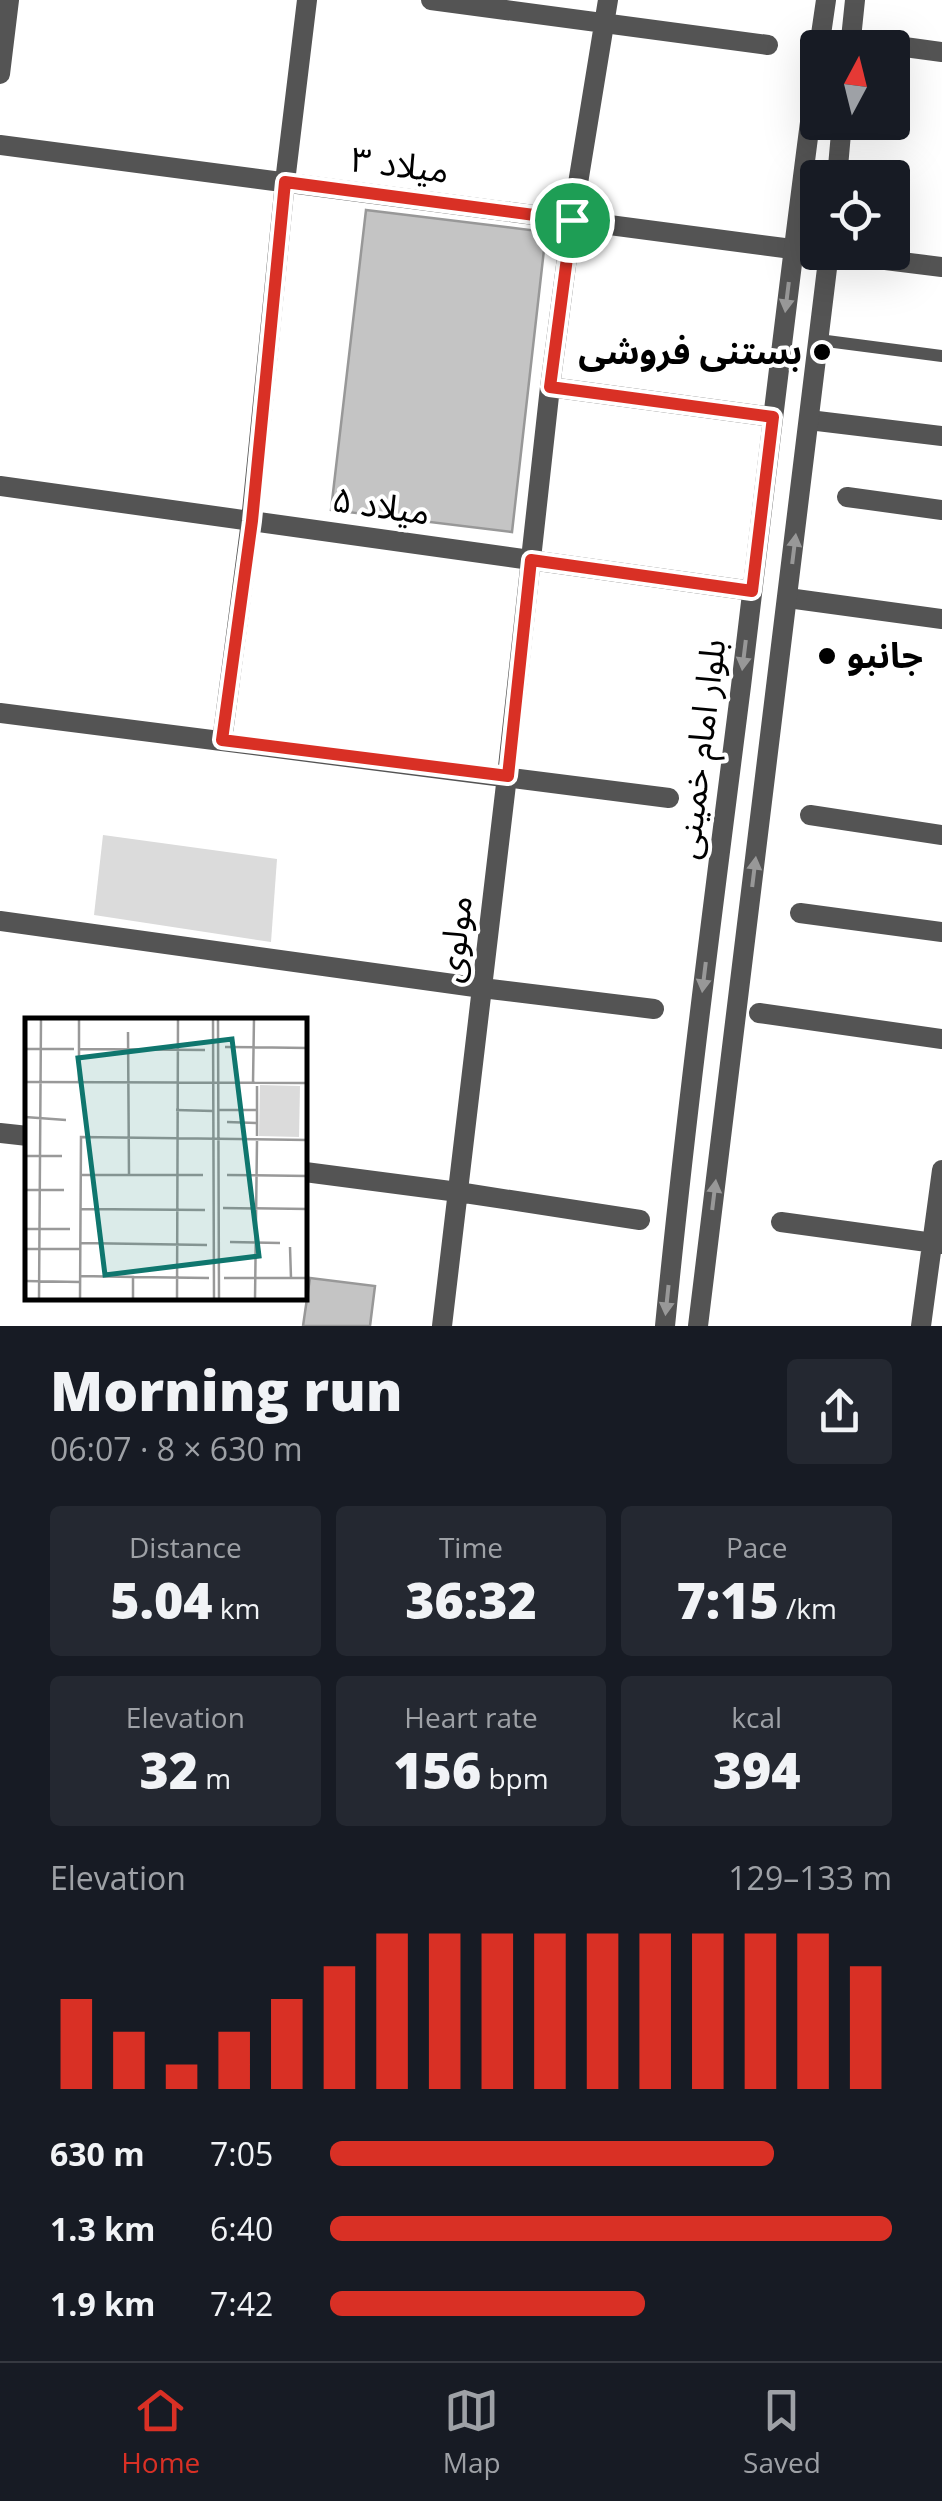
<!DOCTYPE html>
<html lang="en">
<head>
<meta charset="utf-8">
<style>
  body { margin:0; font-family:"Open Sans","Noto Sans Arabic",sans-serif; background:#242831; color:#f1f3f6; height:100vh; display:flex; flex-direction:column; font-size:38px; white-space:nowrap }
  * { box-sizing:border-box; margin:0 }
  p { font-size:32px; color:#9ea1a6 }
  .icon { flex:none; width:55px; height:55px; fill:none; stroke:currentColor; stroke-width:2; stroke-linecap:round; stroke-linejoin:round }
  .map { position:relative; height:1326px; overflow:hidden }
  .drawer { display:flex; flex-direction:column; background:#171b24; flex:1 }
  .drawer>* { flex:none }
  .needle { width:65px; rotate:7deg }
  .tools { position:absolute; left:800px; top:30px; display:grid; gap:20px }
  .tools a { display:grid; place-items:center; width:110px; height:110px; border-radius:10px; background:#171b24; box-shadow:0 10px 40px #0002; font-size:50px }
  .pin { position:absolute; display:grid; place-items:center; width:85px; height:85px; color:#fff; margin:-42px; border:5px solid #fff; border-radius:50%; box-shadow:0 2px 10px #0007 }
  .round { display:grid; place-items:center; flex:none; width:105px; height:105px; border-radius:10px; background:#242831 }
  .overview { display:flex; align-items:center; justify-content:space-between; height:170px; padding:0 50px }
  h1 { font-size:55px; font-weight:800; line-height:75px }
  .figures { display:grid; grid-template-columns:repeat(3,1fr); gap:15px; height:170px; padding:10px 50px }
  .figures div { display:grid; align-content:center; border-radius:10px; background:#242831; text-align:center }
  .figures b { font-size:50px; font-weight:800 }
  .figures small { font-size:28px; font-weight:400 }
  .figures p { font-size:28px }
  .chart { height:280px; padding:20px 50px }
  .chart p { display:flex; justify-content:space-between }
  .chart svg { width:100%; height:180px; margin-top:10px; stroke:#d93025; stroke-width:6 }
  ul { padding:0 50px; list-style:none; font-size:32px }
  li { display:grid; grid-template-columns:160px 120px 1fr; align-items:center; height:75px }
  li i { height:25px; border-radius:12px; background:#d93025 }
  .dock { display:flex; justify-content:space-around; align-items:center; height:140px; border-top:2px solid #363941; background:#171b24; font-size:28px; color:#9ea1a6 }
  .dock a { display:grid; justify-items:center; gap:5px }
  .dock .active { color:#d93025 }
  .map>svg:first-child { display:block }
  .green { fill:#dbdbdb }
  .building { fill:#c4c4c4; stroke:#989898; stroke-width:2.5 }
  .lines { fill:none; stroke-linecap:round; stroke-linejoin:round }
  .service { stroke:#545454; stroke-width:12 }
  .minor { stroke:#545454; stroke-width:20 }
  .tertiary { stroke:#545454; stroke-width:20 }
  .oneway { fill:#989898 }
  .route-casing { stroke:#fff; stroke-width:20 }
  .route { stroke:#d93025; stroke-width:12 }
  .poi-dot { fill:#000; stroke:#fff; stroke-width:4 }
  .labels { text-anchor:middle; stroke-width:8; stroke-linejoin:round; paint-order:stroke }
  .street-label { font-size:35px; fill:#000; stroke:#fff }
  .poi-label { font-size:35px; font-weight:bold; fill:#000; stroke:#fff; text-anchor:end }
  .inset-road { fill:none; stroke:#999; stroke-width:2.5 }
  .view { fill:#0f766e; fill-opacity:0.15; stroke:#0f766e; stroke-width:5 }
  .inset-edge { fill:none; stroke:#000; stroke-width:5 }
</style>
</head>
<body>
<div class="map">
<svg width="942" height="1326" viewBox="0 0 942 1326">
  <rect width="100%" height="100%" fill="#fff"/>
  <!-- green -->
  <path class="green" d="M103 835 277 859 271 942 94 915Z"/>
  <!-- building -->
  <path class="building" d="M366 210 546 232 512 532 331 510Z
    M310 1278 375 1286 370 1326H303Z"/>
  <g class="lines">
    <!-- service -->
    <path class="service" d="M819 340 942 356"/>
    <!-- minor -->
    <path class="minor" d="M431 0 768 45
      M890 45 942 52
      M0 74 9 0
      M0 145 792 249
      M829 253 942 267
      M550 387 773 417
      M809 420 942 436
      M0 486 752 591
      M847 497 942 510
      M788 598 942 619
      M0 713 669 798
      M222 741 251 521 285 182 307 0
      M810 815 942 835
      M800 913 942 932
      M0 921 482 988 654 1009
      M759 1013 942 1039
      M0 1133 28 1136
      M305 1172 458 1192 640 1220
      M781 1222 942 1244
      M442 1326 507 776 550 387 572 220 608 0
      M921 1326 942 1170"/>
    <!-- tertiary -->
    <path class="tertiary" d="M819 48 826 0
      M850 48 855 0
      M837 178 842 122
      M665 1326C686 1112 714 899 741 686 766 478 790 269 818 62
      M698 1326 829 252"/>
  </g>
  <!-- one-way arrows -->
  <defs><path id="oneway-solid" d="M-6-.8H1V-3.2L6.5 0L1 3.2V.8H-6Z" transform="scale(2.5)"/></defs>
  <g class="oneway">
    <use href="#oneway-solid" transform="translate(787 297) rotate(97)"/>
    <use href="#oneway-solid" transform="translate(794 549) rotate(-83)"/>
    <use href="#oneway-solid" transform="translate(744 655) rotate(97)"/>
    <use href="#oneway-solid" transform="translate(754 872) rotate(-83)"/>
    <use href="#oneway-solid" transform="translate(704 977) rotate(97)"/>
    <use href="#oneway-solid" transform="translate(714 1195) rotate(-83)"/>
    <use href="#oneway-solid" transform="translate(667 1300) rotate(96)"/>
  </g>
  <g class="lines">
    <!-- route casing -->
    <g class="route-casing">
      <path id="route" d="M285 182 572 220 550 387 773 417 752 591 531 560 508 776 222 740 252 521Z"/>
    </g>
    <!-- route -->
    <use href="#route" class="route"/>
  </g>
  <!-- markers -->
  <g class="poi-dot">
    <circle cx="822" cy="352" r="10"/>
    <circle cx="827" cy="656" r="10"/>
  </g>
  <g class="labels">
    <!-- street labels -->
    <g class="street-label">
      <text transform="translate(400 165) rotate(7)" y="12">میلاد ۳</text>
      <text transform="translate(381 506) rotate(8)" y="12">میلاد ۵</text>
      <text transform="translate(700 749) rotate(-83)" y="12">بلوار امام خمینی</text>
      <text transform="translate(455 939) rotate(-83)" y="12">مولوی</text>
    </g>
    <!-- poi labels -->
    <g class="poi-label">
      <text x="802" y="364">بستنی فروشی</text>
      <text x="847" y="668" text-anchor="start">جانبو</text>
    </g>
  </g>
  <!-- overview -->
  <g transform="translate(25 1018)">
    <rect width="282" height="282" fill="#fff"/>
    <path d="M235 67 275 68 274 119 234 118Z" fill="#dbdbdb"/>
    <path class="inset-road" d="M54 0V64M188 0 189 282M193 0 194 282M103 14 104 157M200 29 283 30M0 31H49M54 31 180 32M0 64 283 65M228 65 229 0M151 92 188 93M194 92H232M0 99 41 102M202 104 232 105M232 118V68M0 138H37M56 157H178M202 157 283 158M0 172H39M198 190 283 191M55 191 180 192M0 211H45M205 224 255 225M55 225 182 227M265 229 266 260M0 231H55M55 258 108 259V282M108 259 184 260M199 260H283M0 263 55 264M14 282 16 0M55 282 56 119 283 122M152 282 153 0M230 282 232 123"/>
    <path class="view" d="M207 21 234 238 80 257 53 40Z"/>
    <rect width="282" height="282" class="inset-edge"/>
  </g>
</svg>
<div class="tools">
<a><svg class="needle" viewBox="-14 -14 28 28"><path d="M0-13l5 13h-10z" fill="#e53935"/><path d="M0 13l5-13h-10z" fill="#9ea1a6"/></svg></a>
<a><svg class="icon" aria-label="locate" viewBox="0 0 24 24"><circle cx="12" cy="12" r="6"/><path d="M12 2v4M12 18v4M2 12h4M18 12h4"/></svg></a>
</div>
<div class="pin" style="left:572px;top:220px;background:#1e9e55"><svg class="icon" aria-label="arrive" viewBox="0 0 24 24"><path d="M6 21V4h12l-3 4 3 4H6"/></svg></div>
</div>
<section class="drawer">
<div class="overview"><div><h1>Morning run</h1><p>06:07 · 8 × 630 m</p></div><a class="round"><svg class="icon" aria-label="share" viewBox="0 0 24 24"><path d="M12 15V3M7 8l5-5 5 5M5 13v7h14v-7"/></svg></a></div>
<div class="figures">
<div><p>Distance</p><b>5.04<small> km</small></b></div>
<div><p>Time</p><b>36:32</b></div>
<div><p>Pace</p><b>7:15<small> /km</small></b></div>
</div>
<div class="figures">
<div><p>Elevation</p><b>32<small> m</small></b></div>
<div><p>Heart rate</p><b>156<small> bpm</small></b></div>
<div><p>kcal</p><b>394</b></div>
</div>
<div class="chart"><p><span>Elevation</span>129–133 m</p>
<svg viewBox="0 0 160 44" preserveAspectRatio="none"><path d="M5 44V22M15 44V30M25 44V38M35 44V30M45 44V22M55 44V14M65 44V6M75 44V6M85 44V6M95 44V6M105 44V6M115 44V6M125 44V6M135 44V6M145 44V6M155 44V14"/></svg>
</div>
<ul>
<li><b>630 m</b>7:05<i style="width:79%"></i></li>
<li><b>1.3 km</b>6:40<i style="width:100%"></i></li>
<li><b>1.9 km</b>7:42<i style="width:56%"></i></li>
</ul>
</section>
<nav class="dock">
<a class="active"><svg class="icon" aria-label="home" viewBox="0 0 24 24"><path d="M3 11l9-7 9 7M6 9v11h12V9"/></svg>Home</a>
<a><svg class="icon" aria-label="map" viewBox="0 0 24 24"><path d="M3 6l6-2 6 2 6-2v14l-6 2-6-2-6 2zM9 4v14M15 6v14"/></svg>Map</a>
<a><svg class="icon" aria-label="saved" viewBox="0 0 24 24"><path d="M7 4h10v16l-5-4-5 4z"/></svg>Saved</a>
</nav>
</body>
</html>
